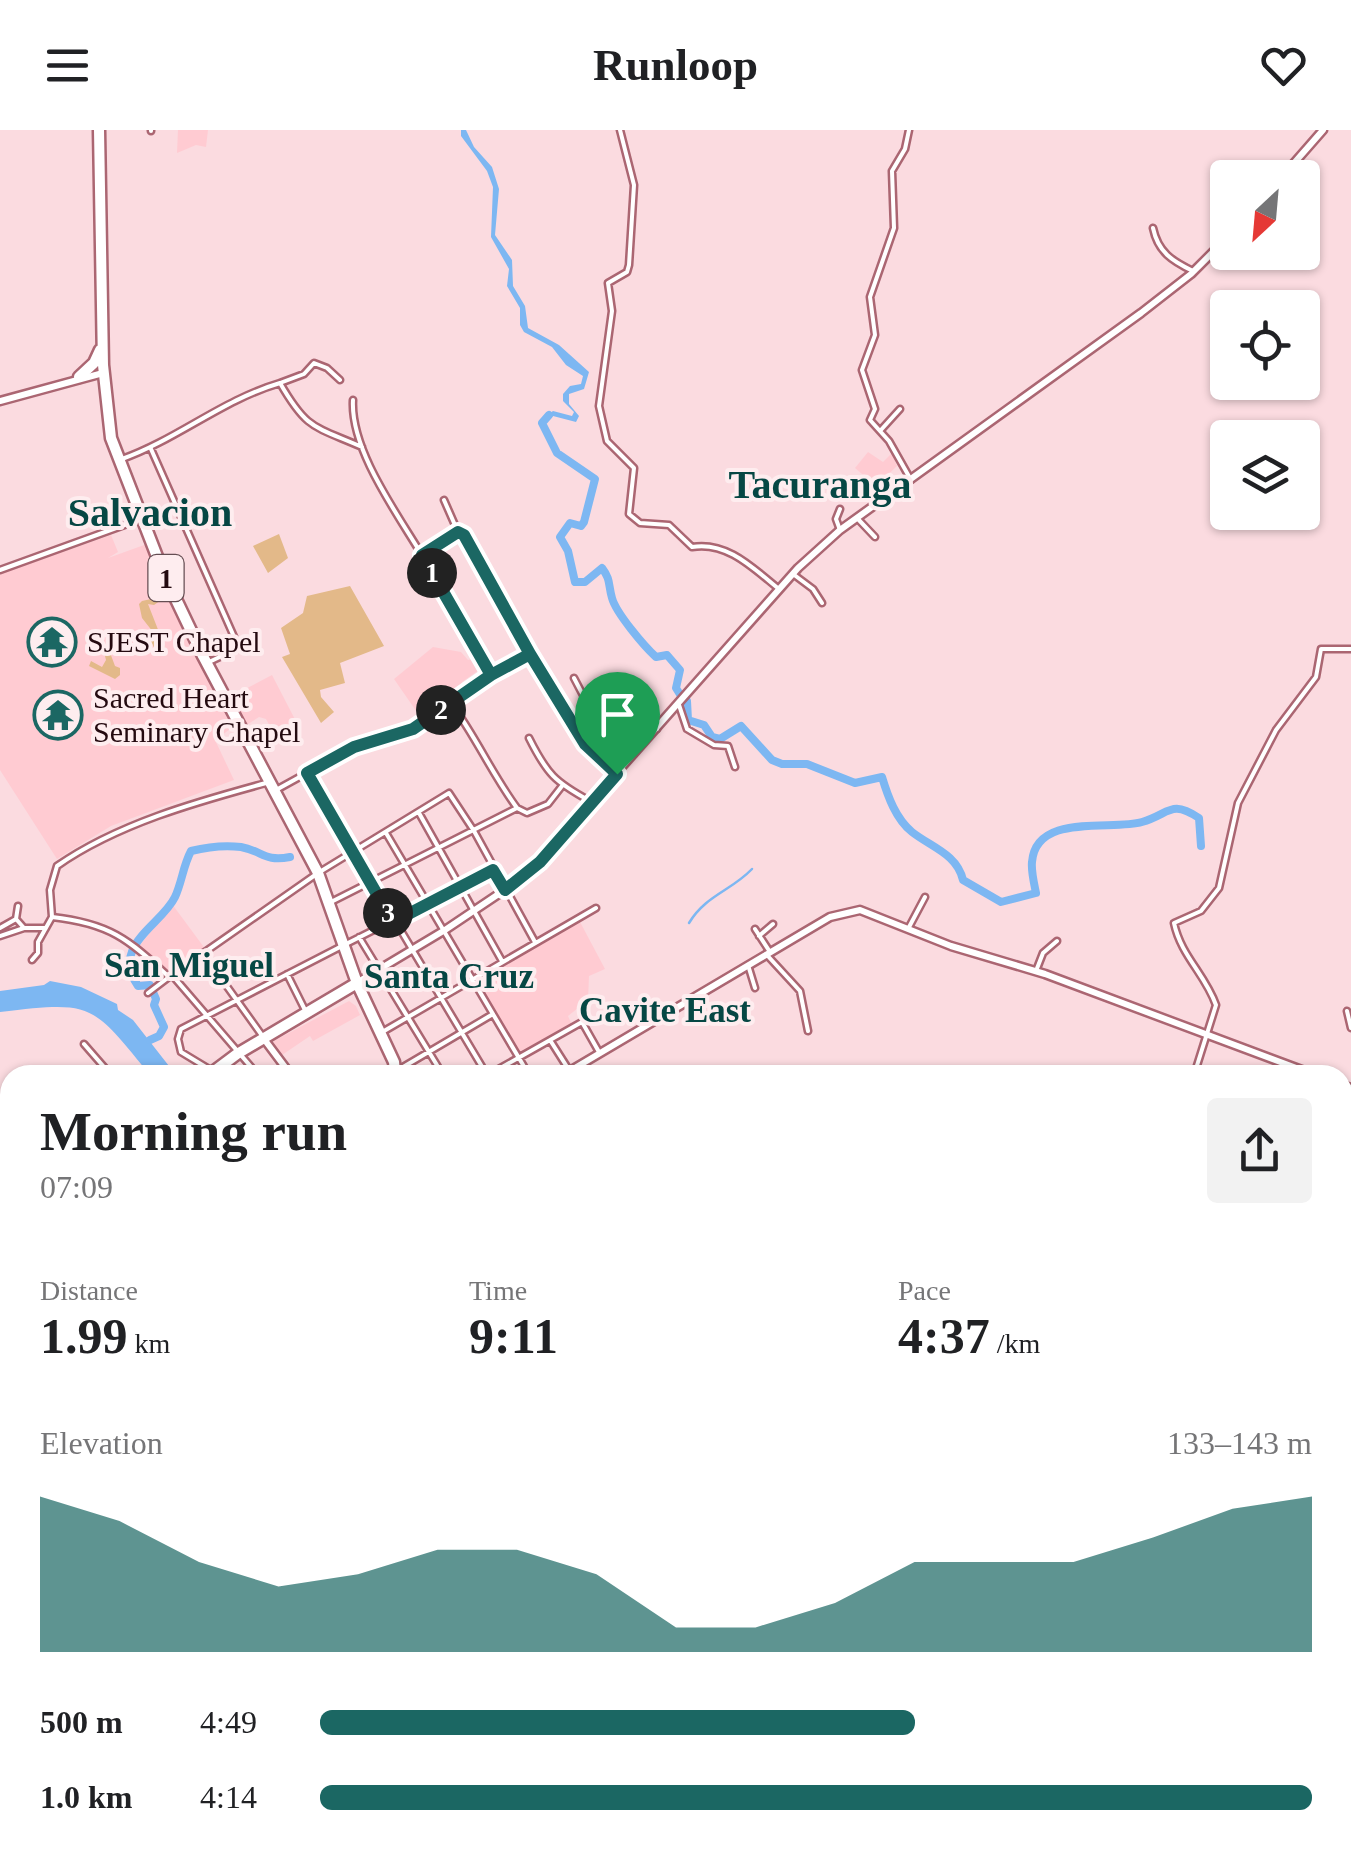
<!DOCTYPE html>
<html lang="en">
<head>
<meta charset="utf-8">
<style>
  body { margin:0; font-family:Georgia,serif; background:#f2f2f2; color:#202124; height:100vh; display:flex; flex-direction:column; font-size:38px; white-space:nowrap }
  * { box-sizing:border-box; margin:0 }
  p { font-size:32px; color:#757577 }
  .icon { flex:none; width:55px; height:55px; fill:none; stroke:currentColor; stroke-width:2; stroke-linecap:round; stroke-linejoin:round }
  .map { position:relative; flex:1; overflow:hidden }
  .details { position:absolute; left:0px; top:935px; width:1352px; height:792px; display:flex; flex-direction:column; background:#fff; border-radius:30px 30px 0 0; box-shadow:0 2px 8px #0004 }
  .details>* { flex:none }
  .needle { width:65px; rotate:206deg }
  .controls { position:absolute; left:1210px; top:30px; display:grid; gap:20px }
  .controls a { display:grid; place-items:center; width:110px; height:110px; border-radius:10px; background:#fff; box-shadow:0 2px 8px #0004; font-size:50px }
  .pin { position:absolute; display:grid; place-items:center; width:85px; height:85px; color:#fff; margin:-102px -42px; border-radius:50% 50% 50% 0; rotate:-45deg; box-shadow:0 0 10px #0007 }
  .pin .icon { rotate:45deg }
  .km { position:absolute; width:50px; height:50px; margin:-25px; border-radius:50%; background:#222; color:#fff; font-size:28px; line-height:50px; text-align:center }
  .round { display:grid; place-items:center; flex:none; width:105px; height:105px; border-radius:10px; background:#f2f2f2 }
  .summary { display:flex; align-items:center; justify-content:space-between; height:170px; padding:0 40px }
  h1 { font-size:55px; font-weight:700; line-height:75px }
  .metrics { display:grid; grid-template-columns:repeat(3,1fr); gap:15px; height:170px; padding:10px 40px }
  .metrics div { display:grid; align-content:center }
  .metrics b { font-size:50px; font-weight:700 }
  .metrics small { font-size:28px; font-weight:400 }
  .metrics p { font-size:28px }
  .chart { height:280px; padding:20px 40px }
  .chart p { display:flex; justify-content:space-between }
  .chart svg { width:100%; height:180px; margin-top:10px; fill:#1b6763; opacity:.7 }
  ul { padding:0 40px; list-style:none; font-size:32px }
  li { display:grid; grid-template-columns:160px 120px 1fr; align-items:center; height:75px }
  li i { height:25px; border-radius:12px; background:#1b6763 }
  header { display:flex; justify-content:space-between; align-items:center; height:130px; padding:0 40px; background:#fff; font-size:45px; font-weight:700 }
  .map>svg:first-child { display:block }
  .built { fill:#ffcbd2 }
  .green { fill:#e3b989 }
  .water { fill:#7db7f2 }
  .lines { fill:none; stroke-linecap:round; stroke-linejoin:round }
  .stream { stroke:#7db7f2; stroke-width:2.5 }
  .river { stroke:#7db7f2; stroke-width:8 }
  .street-casing { stroke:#ab6672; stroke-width:9 }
  .secondary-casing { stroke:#ab6672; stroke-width:11 }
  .primary-casing { stroke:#ab6672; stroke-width:12 }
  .highway-casing { stroke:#ab6672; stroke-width:15 }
  .street { stroke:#fff; stroke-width:4 }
  .secondary { stroke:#fff; stroke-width:6 }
  .primary { stroke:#fff; stroke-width:8 }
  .highway { stroke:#fff; stroke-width:10 }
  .route-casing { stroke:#fff; stroke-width:20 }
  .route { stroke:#1b6763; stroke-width:12 }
  .labels { text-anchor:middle; stroke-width:8; stroke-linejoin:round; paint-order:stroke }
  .shield { fill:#feedef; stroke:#654e53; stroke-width:2.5 }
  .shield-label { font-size:28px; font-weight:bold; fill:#240a10 }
  .poi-label { font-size:30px; fill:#240a10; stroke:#feedef; text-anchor:start }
  .quarter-label { font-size:35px; font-weight:bold; fill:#064744; stroke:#feedef }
  .district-label { font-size:40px; font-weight:bold; fill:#064744; stroke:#feedef }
</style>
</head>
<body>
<header><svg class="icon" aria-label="menu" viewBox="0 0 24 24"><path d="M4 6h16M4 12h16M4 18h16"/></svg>Runloop<svg class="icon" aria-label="heart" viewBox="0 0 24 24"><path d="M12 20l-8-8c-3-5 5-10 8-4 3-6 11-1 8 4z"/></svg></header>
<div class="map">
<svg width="1351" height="1727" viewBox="0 0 1351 1727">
  <rect width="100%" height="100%" fill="#fbdbe0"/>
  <!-- built -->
  <path class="built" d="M178 0H208L206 17 196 15 177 23Z
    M868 322 883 332 892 323 897 336 876 356 855 338Z
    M111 405 118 422 108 428 147 414 187 507 233 597 215 610 234 650 111 696 57 729 0 640V444Z
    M433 517 461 522 468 530 472 529 479 540 462 552 460 558 449 565 451 569 421 588 394 549Z
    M272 545 301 601 279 612 266 589 259 587 245 596 230 567Z
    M172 774 206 820 170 846 138 818Z
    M579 790 605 839 589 846 588 870 568 886 572 895 520 925 477 850Z
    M349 871 356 876 360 885 313 911 310 906 282 925 272 912Z"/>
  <!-- green -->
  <path class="green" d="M279 404 288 428 268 443 253 416Z
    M350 456 384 516 340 533 345 553 320 560 321 567 334 582 321 593 282 527 290 524 281 498 303 483 307 466Z
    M155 463 164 468 154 475 148 474 166 520 161 523H157L149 508 153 502 142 488 139 474 142 471 151 469Z
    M109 520 115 536 120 538V545L115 549 89 536 91 531 102 537 106 530 104 522Z
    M10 1281V1658L0 1662V1287Z
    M1345 1615 1351 1616V1685L1343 1681Z"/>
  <!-- water -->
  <path class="water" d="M461 0H466L474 17 492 37 499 59 495 105 512 130 513 156 525 176 528 198 559 215 589 242 584 259 569 264V274L579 286 576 292 553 286 545 294 539 291 553 281 572 286 574 282 563 271V264L570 256 581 254 583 246 566 235 552 217 524 202 520 195V178L507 156 509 139 491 107 493 57 487 41 461 6Z
    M50 851 81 857 117 874 118 880 133 890 176 945H150C91 873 94 871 0 882V861L44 855Z"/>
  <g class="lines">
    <!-- stream -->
    <path class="stream" d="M689 793C706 765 731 761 752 739"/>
    <!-- river -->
    <path class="river" d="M549 285 542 293 557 323 595 349 584 392 581 396 570 393 560 407 568 421 575 452H585L602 438C611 450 608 454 612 468 616 483 644 516 656 527L667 525 680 540 676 558 681 566
      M687 571 688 590 704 595 712 607 720 609 741 596 772 630 782 634H807L855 653 882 647C888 667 896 689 912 702 931 717 957 724 963 750L1001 772 1036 763C1034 753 1031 741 1032 732 1036 682 1113 701 1142 692 1170 684 1170 669 1199 688L1201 716
      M150 910 159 906 164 897 154 875 156 869 150 855 138 856C110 815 161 796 175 767 182 752 183 736 191 721 207 717 225 715 241 717 263 721 264 732 290 727"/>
    <!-- street casing -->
    <g class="street-casing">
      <path id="street" d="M620 0 634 55 629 135 627 142 608 153 612 181 599 276 607 311 634 338 629 384 640 393 669 395 692 417C727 411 753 438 779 459
        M909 0 905 19 892 41 894 98 870 167 875 205 862 240 875 279 870 290 889 311 911 350
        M151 1V0
        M1153 98C1158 122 1172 131 1193 141
        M1268 122V123
        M280 253 304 244 314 233 327 238 340 250
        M353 270C350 323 403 391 429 437 450 473 470 509 491 545
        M880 301 900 279
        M151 319 239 518 209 532
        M122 329C178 309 222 270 280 253 307 300 314 296 362 317
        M444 370 458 402
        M840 379 836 389 840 400
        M857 388 875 407
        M422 425 458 402 464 405 506 483 577 600 585 613 617 644
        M0 440 141 389
        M793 444 813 459 822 473
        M574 548 597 592V597L582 608
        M451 573C476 607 492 644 517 678
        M633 574 657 599
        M679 575 687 599 714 615 728 616 735 637
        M529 608C547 644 555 652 590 671
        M307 643 487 945
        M276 660 354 617 413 599 491 545 530 524
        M419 683 502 831
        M386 703 529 945
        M331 772 517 678 527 683 548 674 562 656
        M18 776 16 789 24 798
        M0 798 16 789
        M755 799 770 822
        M908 799 925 767
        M0 806 24 798H46
        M759 806 773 794
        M359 807 443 945
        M346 814 493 740
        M203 823 261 904
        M766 824 800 861 808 901
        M32 830 38 823V812L52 787
        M748 835 755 858
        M1036 841 1043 823 1057 811
        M287 844 305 880
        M172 845 318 743 449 663 474 701 535 812
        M148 863 169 847
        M1347 881 1351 898
        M384 901 596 778
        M550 910 569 940
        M84 914 111 945
        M398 940 493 884
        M219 945 181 922 178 909 181 899 340 817
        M258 945 172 845 169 847C129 809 108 793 52 787L50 760 57 736C117 694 196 672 266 653
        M273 945 284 936
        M488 945 582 892 599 922
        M1194 945 1216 875C1205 844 1181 826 1174 793L1201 781 1219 758 1238 673 1276 600 1316 547 1321 519H1351
        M0 1073 8 1096
        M122 1727 138 1718"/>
    </g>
    <!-- secondary casing -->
    <g class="secondary-casing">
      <path id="secondary" d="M1281 48 1323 0
        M0 271 103 243
        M358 852 445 800 524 747 798 438 840 400 1141 183 1191 144 1228 107
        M264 909 291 945
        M563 945 830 787 860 780 951 816 1045 844 1315 945
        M1342 955 1351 958
        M147 1718 154 1727"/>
    </g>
    <!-- primary casing -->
    <g class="primary-casing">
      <path id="primary" d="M380 1718 496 1727
        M238 1727 257 1718
        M805 1727 821 1718"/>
    </g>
    <!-- highway casing -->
    <g class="highway-casing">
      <path id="highway" d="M99 0 103 235 111 308 163 442 203 526 318 743 357 853 394 932 395 942
        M79 247 94 233 100 220
        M209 945 237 924 357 853
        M0 1108 10 1100
        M884 1718 890 1727"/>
    </g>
    <!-- street -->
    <use href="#street" class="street"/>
    <!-- secondary -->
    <use href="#secondary" class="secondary"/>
    <!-- primary -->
    <use href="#primary" class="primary"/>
    <!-- highway -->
    <use href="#highway" class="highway"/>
  </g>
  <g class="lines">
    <!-- route casing -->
    <g class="route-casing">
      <path id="route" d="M617 644 585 614 530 524 491 545 422 425 458 402 464 405 530 524 491 545 413 599 354 617 307 643 393 792 493 740 505 760 540 732 617 644"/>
    </g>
    <!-- route -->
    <use href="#route" class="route"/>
  </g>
  <!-- icons -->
  <defs>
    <g id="temple-ring" transform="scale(2.5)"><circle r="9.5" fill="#feedef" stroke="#1b6763" stroke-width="1.5"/><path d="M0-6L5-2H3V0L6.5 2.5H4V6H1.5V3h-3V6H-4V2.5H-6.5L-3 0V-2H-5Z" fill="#1b6763"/></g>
  </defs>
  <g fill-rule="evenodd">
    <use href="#temple-ring" x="52" y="512"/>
    <use href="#temple-ring" x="58" y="585"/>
  </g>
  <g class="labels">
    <!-- shield labels -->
    <rect class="shield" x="148.5" y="425" width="35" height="46" rx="8"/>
    <g class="shield-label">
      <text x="166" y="458">1</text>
    </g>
    <!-- poi labels -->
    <g class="poi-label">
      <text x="87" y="522">SJEST Chapel</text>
      <text x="93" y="578">Sacred Heart<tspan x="93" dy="34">Seminary Chapel</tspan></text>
    </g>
    <!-- quarter labels -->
    <g class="quarter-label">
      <text x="189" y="847">San Miguel</text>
      <text x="449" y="858">Santa Cruz</text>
      <text x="665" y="892">Cavite East</text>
    </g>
    <!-- district labels -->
    <g class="district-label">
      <text x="820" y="368">Tacuranga</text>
      <text x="150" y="396">Salvacion</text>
    </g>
  </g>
</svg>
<div class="controls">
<a><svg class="needle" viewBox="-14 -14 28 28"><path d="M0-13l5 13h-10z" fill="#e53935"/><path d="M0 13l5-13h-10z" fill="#757577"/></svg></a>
<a><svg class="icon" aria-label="locate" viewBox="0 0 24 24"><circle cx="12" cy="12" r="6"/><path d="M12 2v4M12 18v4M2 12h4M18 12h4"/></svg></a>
<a><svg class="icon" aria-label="layers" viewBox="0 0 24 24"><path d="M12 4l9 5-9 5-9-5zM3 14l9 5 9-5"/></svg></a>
</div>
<div class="pin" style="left:617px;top:644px;background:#1e9e55"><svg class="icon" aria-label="arrive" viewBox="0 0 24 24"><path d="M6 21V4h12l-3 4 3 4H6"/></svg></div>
<b class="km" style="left:432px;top:443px">1</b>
<b class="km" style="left:441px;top:580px">2</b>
<b class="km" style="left:388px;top:783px">3</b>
<section class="details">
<div class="summary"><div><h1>Morning run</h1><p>07:09</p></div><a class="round"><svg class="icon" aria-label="share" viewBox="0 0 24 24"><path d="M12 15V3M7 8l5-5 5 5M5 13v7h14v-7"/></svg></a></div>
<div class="metrics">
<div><p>Distance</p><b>1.99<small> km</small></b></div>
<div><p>Time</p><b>9:11</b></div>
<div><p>Pace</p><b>4:37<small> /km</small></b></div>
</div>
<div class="chart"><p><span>Elevation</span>133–143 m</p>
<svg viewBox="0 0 160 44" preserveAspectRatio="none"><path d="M0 44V6L10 12L20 22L30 28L40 25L50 19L60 19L70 25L80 38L90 38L100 32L110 22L120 22L130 22L140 16L150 9L160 6V44z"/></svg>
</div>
<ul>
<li><b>500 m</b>4:49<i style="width:60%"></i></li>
<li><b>1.0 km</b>4:14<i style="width:100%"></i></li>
</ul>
</section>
</div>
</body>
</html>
